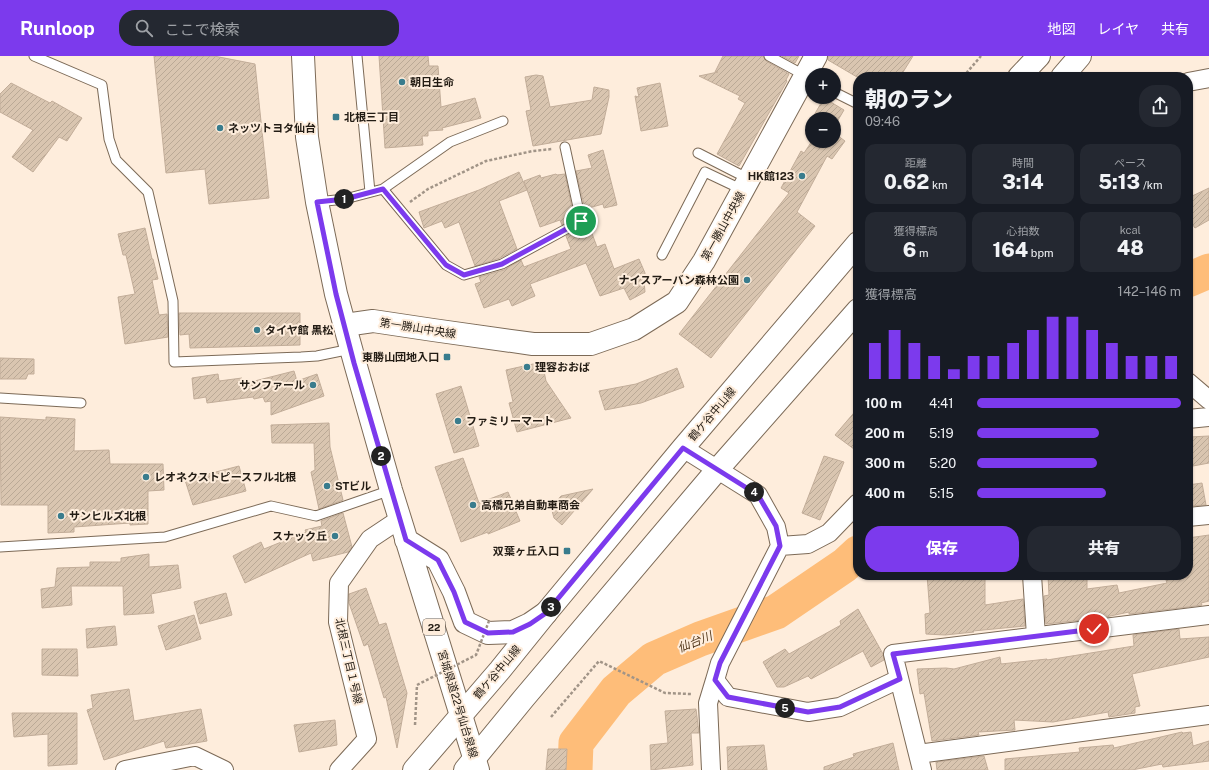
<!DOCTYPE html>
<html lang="ja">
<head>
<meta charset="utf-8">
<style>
  body { margin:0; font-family:"Public Sans","Noto Sans JP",sans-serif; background:#242831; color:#f1f3f6; height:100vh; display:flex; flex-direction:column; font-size:15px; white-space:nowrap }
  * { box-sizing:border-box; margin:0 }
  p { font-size:13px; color:#9ea1a6 }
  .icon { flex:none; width:22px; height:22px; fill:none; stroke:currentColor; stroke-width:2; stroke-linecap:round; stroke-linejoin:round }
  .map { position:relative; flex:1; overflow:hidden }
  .side { position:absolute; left:853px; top:16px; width:340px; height:508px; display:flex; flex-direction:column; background:#171b24; border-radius:16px; box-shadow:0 1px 3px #0004 }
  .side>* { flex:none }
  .fabs { position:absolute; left:805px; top:12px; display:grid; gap:8px }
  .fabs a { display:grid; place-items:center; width:36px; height:36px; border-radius:50%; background:#171b24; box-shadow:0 1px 3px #0004; font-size:20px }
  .pin { position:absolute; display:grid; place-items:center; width:34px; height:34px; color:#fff; margin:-17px; border:2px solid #fff; border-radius:50%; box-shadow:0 1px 4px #0007 }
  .km { position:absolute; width:20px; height:20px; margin:-10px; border-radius:50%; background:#222; color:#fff; font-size:11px; line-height:20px; text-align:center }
  .round { display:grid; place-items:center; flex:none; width:42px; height:42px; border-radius:16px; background:#242831 }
  .headline { display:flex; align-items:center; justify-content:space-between; height:68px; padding:0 12px }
  h1 { font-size:22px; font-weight:800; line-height:30px }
  .stats { display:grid; grid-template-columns:repeat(3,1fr); gap:6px; height:68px; padding:4px 12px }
  .stats div { display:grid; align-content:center; border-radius:10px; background:#242831; text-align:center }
  .stats b { font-size:20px; font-weight:800 }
  .stats small { font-size:11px; font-weight:400 }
  .stats p { font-size:11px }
  .chart { height:112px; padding:8px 12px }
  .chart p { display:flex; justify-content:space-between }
  .chart svg { width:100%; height:72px; margin-top:4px; stroke:#7c3aed; stroke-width:6 }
  .action { display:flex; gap:8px; margin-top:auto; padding:8px 12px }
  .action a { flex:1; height:46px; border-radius:16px; background:#7c3aed; color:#fff; font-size:16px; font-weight:800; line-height:46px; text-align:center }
  .action a+a { background:#242831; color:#f1f3f6 }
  ul { padding:0 12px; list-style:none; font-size:13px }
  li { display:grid; grid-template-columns:64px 48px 1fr; align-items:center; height:30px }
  li i { height:10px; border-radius:5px; background:#7c3aed }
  header { display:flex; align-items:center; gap:24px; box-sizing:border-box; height:56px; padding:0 20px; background:#7c3aed; color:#fff }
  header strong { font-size:19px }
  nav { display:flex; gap:22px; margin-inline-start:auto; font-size:14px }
  .search { width:280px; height:36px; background:#242831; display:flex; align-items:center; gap:10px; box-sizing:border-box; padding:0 14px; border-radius:16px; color:#9ea1a6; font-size:15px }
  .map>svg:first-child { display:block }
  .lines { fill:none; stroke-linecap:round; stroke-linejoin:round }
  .river { stroke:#febd79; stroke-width:35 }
  .building { fill:url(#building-hatch); stroke:#c2ad99 }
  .service-casing { stroke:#7c6a57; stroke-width:11 }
  .minor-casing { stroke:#7c6a57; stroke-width:20 }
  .tertiary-casing { stroke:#7c6a57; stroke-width:24 }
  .primary-casing { stroke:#7c6a57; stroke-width:24 }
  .path { stroke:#a19487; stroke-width:2.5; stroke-dasharray:3 2; stroke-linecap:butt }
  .service { stroke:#fff; stroke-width:9 }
  .minor { stroke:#fff; stroke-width:18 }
  .tertiary { stroke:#fff; stroke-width:22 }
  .primary { stroke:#fff; stroke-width:22 }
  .path-bridge { stroke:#a19487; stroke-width:2.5; stroke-dasharray:3 2; stroke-linecap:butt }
  .route-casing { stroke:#fff; stroke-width:8 }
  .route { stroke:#7c3aed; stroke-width:5 }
  .poi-dot { fill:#397c8d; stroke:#feeddc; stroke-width:1.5 }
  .labels { text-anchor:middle; stroke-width:4; stroke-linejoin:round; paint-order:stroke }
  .shield { fill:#feeddc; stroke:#655b50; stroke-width:1 }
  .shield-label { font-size:10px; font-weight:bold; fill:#231c14 }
  .poi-label { font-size:11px; font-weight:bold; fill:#231c14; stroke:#feeddc; text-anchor:start }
  .street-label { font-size:11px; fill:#231c14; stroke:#feeddc }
  .water-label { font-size:12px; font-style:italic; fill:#563b1e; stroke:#feeddc }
</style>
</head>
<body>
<header>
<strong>Runloop</strong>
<div class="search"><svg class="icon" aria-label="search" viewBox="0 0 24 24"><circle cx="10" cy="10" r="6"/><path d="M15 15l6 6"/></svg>ここで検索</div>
<nav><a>地図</a><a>レイヤ</a><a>共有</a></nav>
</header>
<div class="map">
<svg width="1209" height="714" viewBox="0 0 1209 714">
  <defs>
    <pattern id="building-hatch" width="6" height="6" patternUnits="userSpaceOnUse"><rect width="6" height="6" fill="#d9c5b0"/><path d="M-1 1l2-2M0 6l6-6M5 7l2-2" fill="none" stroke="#baa996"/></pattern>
  </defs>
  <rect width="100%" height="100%" fill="#feeddc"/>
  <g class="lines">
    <!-- river -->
    <path class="river" d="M1188 224 1209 215
      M575 714 576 687 616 635 654 603 700 583 776 556 845 509 858 497"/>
  </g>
  <!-- building -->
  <path class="building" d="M154 0H214L255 8 269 142 209 148 205 113 166 117Z
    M379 0H428L429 10H438L441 51 475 42 481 62 442 72 443 74 428 75V80H422L423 89 385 92Z
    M723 0H763L766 5 789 18 786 24 787 25 739 110 717 98 745 47 738 43 740 40 699 20 718 16H715Z
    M782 0H799L795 7Z
    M828 0H913L900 21H857L828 4Z
    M536 19 543 20 550 51 592 44 594 31 609 34V41L601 78 533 90 526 55 531 54 525 21Z
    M11 27 50 47 52 45 82 62 67 85 59 81 33 116 12 101 33 74 0 56V38Z
    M660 27 668 70 641 75 635 40 639 41 637 32Z
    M824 42 844 54 834 71V63H816L813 61Z
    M834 77 845 85 832 103 827 100 797 156 815 170 711 302 679 278 789 137 781 132 801 95 804 97 812 85H834Z
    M603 94 617 149 604 152 603 148 585 153 576 115 592 112 588 99Z
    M519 116 527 134 499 145 517 193 500 202 475 210 459 166 445 172 442 165 424 172 419 156 479 134Z
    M556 118 557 119 565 118 574 162 562 169 560 164 540 171 524 125 540 119 541 122Z
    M1209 132V164L1195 172 1188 162V142Z
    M587 164 597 191 605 188 614 213 639 203 645 217 644 225 645 236 630 244 624 232 600 240 586 207 530 228 535 240 512 250 509 243 484 252 475 228 481 226 479 221 504 214 521 204 524 211 571 193 566 180 584 170 586 168Z
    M145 172 152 203H153L158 223 152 224 159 259 167 258 168 281 125 288 118 241 135 238 126 199H123L118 178Z
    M179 257H300V289L190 292 189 278 180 279Z
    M0 302 34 303V318H28L26 323H0Z
    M542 306 546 325 571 362 517 376 509 347 513 346 506 314Z
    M677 312 684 331 641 347 605 354 599 335 636 328Z
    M294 315 297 325 317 318 324 340 271 359V345L265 346 263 341 254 343 253 341 207 347 206 341 194 343 192 322 218 318 219 325 242 322 243 328Z
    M461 330 479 390 454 397 436 338Z
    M858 352V396L835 379Z
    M0 361 46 364V361L75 363 74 395 109 394 110 408H163L164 434 148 435V468L130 469V467L74 471V476L48 477V449H1Z
    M329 367 330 391 343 444 319 453 311 416 315 414 314 387H272L271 369Z
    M1209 380V407L1193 410 1189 381Z
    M824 400 844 406 820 464 802 457Z
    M463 402 479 447 508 436 520 465 488 478V476L461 486 435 411Z
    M239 410 246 435 193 449 185 424Z
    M1202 427 1206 449 1188 450V429Z
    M593 433 562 469 554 462 551 451 561 440Z
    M343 457 352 491 348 496 313 505 311 497 245 527 233 500 261 486 264 493 306 476 305 474 322 470 321 465Z
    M1209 479V545L1201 547 1202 549 1188 551 1129 558V556L1101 562 1046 568 1044 540 1049 539 1048 519H1087V533L1117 529 1119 537 1167 527 1166 524 1188 521V482Z
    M149 498V511L178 509 181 532 151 538 154 557 124 559 123 530H71L72 549 42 552 41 533 55 531 57 512 90 511V506H121V502Z
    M927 519H985V549L1023 543 1025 570 973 575 974 576 945 579 926 578 925 558 930 557Z
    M366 532 379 569 386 567 407 637 397 692 386 641 384 642 368 588 364 590 349 547V538Z
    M226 537 232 559 200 568 194 546Z
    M858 553 883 598 884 604 871 611 863 595 811 623 808 620 784 631H777L763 606 785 593 789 598 841 569 840 565Z
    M194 559 201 583 166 594 158 570Z
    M115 570 117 589 87 592 86 573Z
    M1179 573 1180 583 1209 581V601L1132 618 1140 650 1135 651V657L1109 661 1108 656 1053 666 1014 664 1015 674 978 676 979 679 932 685 924 637 920 638 917 613 946 612 954 613 1000 601 1001 608 1047 603V604L1134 590 1133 579Z
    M42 593H77L78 620 42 619Z
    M129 633 134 665 201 653 207 685 166 692 164 685 104 704 87 654 93 652 91 639Z
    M696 653 699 677H691L693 709 651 714 650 689 668 687 665 655Z
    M12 657H77V708L48 710V678L14 681Z
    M335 664 337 689 299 696 294 669Z
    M1182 676 1183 677 1191 676 1193 690 1209 685V705L1163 711 1162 708 1132 714H1005V703L1080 696 1079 692 1113 689 1114 692Z
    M893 687 899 714H824V711L854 701 853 698Z
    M764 689 767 714H728L727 691Z
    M548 693H567L566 714H546Z
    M984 700 988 714H937L936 706Z"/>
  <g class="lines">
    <!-- service casing -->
    <g class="service-casing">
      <path id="service" d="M34 0 102 29 109 83 116 104 148 136 173 245 174 306 301 301 317 300 351 293
        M357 0 370 136
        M769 0 806 20
        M834 36 858 48
        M698 97 749 123
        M383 133 446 209 464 219 502 208 581 165 565 91
        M317 146 345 143 383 133 450 86 503 65
        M662 199 705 116 743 134
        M0 342 81 347
        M0 491 165 481 271 450 316 460 391 434"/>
    </g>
    <!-- minor casing -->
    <g class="minor-casing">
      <path id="minor" d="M1188 26 1209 22
        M1188 326 1209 344
        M1188 363 1209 361
        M683 392 758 439 776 471 780 490 720 607 715 624 728 641 808 656 840 651 899 623
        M1188 461 1209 459
        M780 490 808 488 829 477 858 447
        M1032 519 1036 580
        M918 698 1209 659
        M125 714 195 700 224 714
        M339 714 367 683 338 566 339 527 370 483 400 463
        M711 714 708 647 715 624
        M922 714 893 598 1209 559"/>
    </g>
    <!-- tertiary casing -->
    <g class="tertiary-casing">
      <path id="tertiary" d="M1019 21 1039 0
        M1062 21 1080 0
        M345 269 373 265 433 274 533 288H591L634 273 677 246 704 205 816 0
        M414 714 500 614 546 557 683 392 858 187
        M465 714 524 642 717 414 858 254"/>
    </g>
    <!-- primary casing -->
    <g class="primary-casing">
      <path id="primary" d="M303 0 307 81 317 146 336 238 355 307 391 434 478 714
        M406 484 438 504 454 536 465 566 488 577 513 576 530 568 546 557"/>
    </g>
    <!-- path -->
    <path class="path" d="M963 21 981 0
      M410 146 428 133 486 105 533 95 552 93
      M551 661 599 605 665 637 691 638
      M415 669 417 629"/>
    <!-- service -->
    <use href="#service" class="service"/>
    <!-- minor -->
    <use href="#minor" class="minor"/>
    <!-- tertiary -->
    <use href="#tertiary" class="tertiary"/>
    <!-- primary -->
    <use href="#primary" class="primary"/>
    <!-- path-bridge -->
    <path class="path-bridge" d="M417 629 476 599 489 565"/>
  </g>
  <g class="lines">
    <!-- route casing -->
    <g class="route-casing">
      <path id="route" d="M581 165 502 208 464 219 446 209 383 133 345 143 317 146 336 238 354 307 406 484 438 504 454 536 465 566 488 577 513 576 530 568 546 557 683 392 758 439 776 470 780 490 720 607 715 624 728 641 808 656 840 651 900 623 893 598 1094 573"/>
    </g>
    <!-- route -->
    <use href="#route" class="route"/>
  </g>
  <!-- markers -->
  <g class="poi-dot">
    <circle cx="402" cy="26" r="4"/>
    <rect x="332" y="57" width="8" height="8" rx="2"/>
    <circle cx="220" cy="72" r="4"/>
    <circle cx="802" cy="120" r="4"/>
    <circle cx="747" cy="224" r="4"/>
    <circle cx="257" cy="274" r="4"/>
    <rect x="443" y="297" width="8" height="8" rx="2"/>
    <circle cx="527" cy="311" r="4"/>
    <circle cx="313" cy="329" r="4"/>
    <circle cx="458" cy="365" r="4"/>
    <circle cx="146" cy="421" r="4"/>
    <circle cx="327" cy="430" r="4"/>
    <circle cx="473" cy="449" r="4"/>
    <circle cx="61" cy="460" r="4"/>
    <circle cx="335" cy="480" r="4"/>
    <rect x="563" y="491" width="8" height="8" rx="2"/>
  </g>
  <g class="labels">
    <!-- shield labels -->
    <rect class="shield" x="423" y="563" width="22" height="16" rx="3"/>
    <g class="shield-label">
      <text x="434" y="575">22</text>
    </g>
    <!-- poi labels -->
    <g class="poi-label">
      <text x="410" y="30">朝日生命</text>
      <text x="344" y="65">北根三丁目</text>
      <text x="228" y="76">ネッツトヨタ仙台</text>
      <text x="794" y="124" text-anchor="end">HK館123</text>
      <text x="739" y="228" text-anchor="end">ナイスアーバン森林公園</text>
      <text x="265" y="278">タイヤ館 黒松</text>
      <text x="439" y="305" text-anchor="end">東勝山団地入口</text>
      <text x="535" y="315">理容おおば</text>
      <text x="305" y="333" text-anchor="end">サンファール</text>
      <text x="466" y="369">ファミリーマート</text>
      <text x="154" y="425">レオネクストピースフル北根</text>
      <text x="335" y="434">STビル</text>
      <text x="481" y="453">高橋兄弟自動車商会</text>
      <text x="69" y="464">サンヒルズ北根</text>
      <text x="327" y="484" text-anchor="end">スナック丘</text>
      <text x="559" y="499" text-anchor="end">双葉ヶ丘入口</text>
    </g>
    <!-- street labels -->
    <g class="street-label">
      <text transform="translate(723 170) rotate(-61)" y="4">第一勝山中央線</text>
      <text transform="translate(418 272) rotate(9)" y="4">第一勝山中央線</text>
      <text transform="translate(712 358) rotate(-50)" y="4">鶴ケ谷中山線</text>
      <text transform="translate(349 605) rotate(77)" y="4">北根三丁目１号線</text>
      <text transform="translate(497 616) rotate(-50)" y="4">鶴ケ谷中山線</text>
      <text transform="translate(458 648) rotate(73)" y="4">宮城県道22号仙台泉線</text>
    </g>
    <!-- water labels -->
    <g class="water-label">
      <text transform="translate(695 586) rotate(-22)" y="4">仙台川</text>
    </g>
  </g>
</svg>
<div class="fabs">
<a>+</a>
<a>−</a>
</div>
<div class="pin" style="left:581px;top:165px;background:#1e9e55"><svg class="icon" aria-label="arrive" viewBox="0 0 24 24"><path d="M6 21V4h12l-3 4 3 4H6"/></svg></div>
<div class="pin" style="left:1094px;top:573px;background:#d93025"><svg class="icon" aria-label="check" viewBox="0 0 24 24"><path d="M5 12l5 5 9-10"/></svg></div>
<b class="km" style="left:344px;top:143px">1</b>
<b class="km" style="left:381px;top:400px">2</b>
<b class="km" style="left:551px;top:551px">3</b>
<b class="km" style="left:754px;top:436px">4</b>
<b class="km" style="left:785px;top:652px">5</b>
<section class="side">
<div class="headline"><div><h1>朝のラン</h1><p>09:46</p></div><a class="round"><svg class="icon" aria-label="share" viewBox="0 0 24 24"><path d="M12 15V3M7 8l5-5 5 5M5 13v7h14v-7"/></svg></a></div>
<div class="stats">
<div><p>距離</p><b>0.62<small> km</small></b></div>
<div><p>時間</p><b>3:14</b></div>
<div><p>ペース</p><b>5:13<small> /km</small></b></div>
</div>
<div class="stats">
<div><p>獲得標高</p><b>6<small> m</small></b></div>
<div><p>心拍数</p><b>164<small> bpm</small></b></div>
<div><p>kcal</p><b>48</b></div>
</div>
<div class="chart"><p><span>獲得標高</span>142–146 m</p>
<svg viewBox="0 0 160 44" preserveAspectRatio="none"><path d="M5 44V22M15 44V14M25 44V22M35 44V30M45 44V38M55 44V30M65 44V30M75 44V22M85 44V14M95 44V6M105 44V6M115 44V14M125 44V22M135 44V30M145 44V30M155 44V30"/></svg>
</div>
<ul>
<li><b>100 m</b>4:41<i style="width:100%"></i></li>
<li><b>200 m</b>5:19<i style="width:60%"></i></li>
<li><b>300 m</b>5:20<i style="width:59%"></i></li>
<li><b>400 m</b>5:15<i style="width:63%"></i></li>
</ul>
<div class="action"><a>保存</a><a>共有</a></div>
</section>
</div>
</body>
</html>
